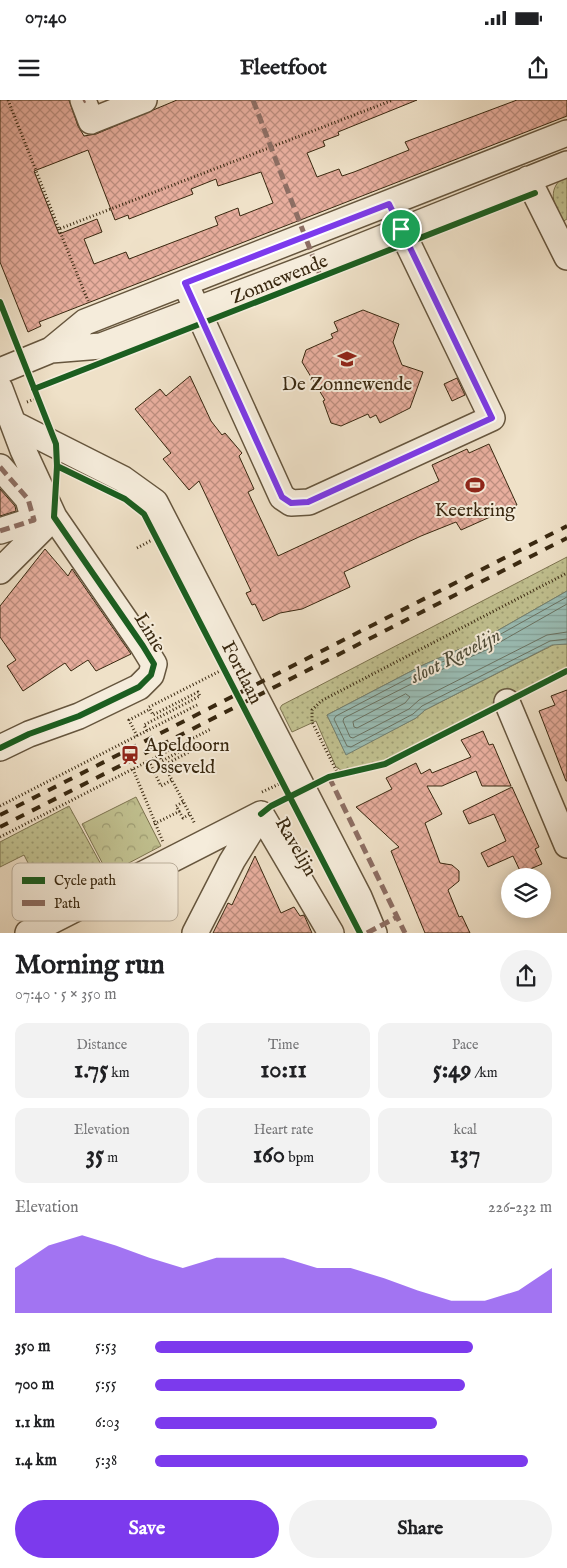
<!DOCTYPE html>
<html lang="en">
<head>
<meta charset="utf-8">
<style>
  body { margin:0; font-family:"IM FELL English",serif; background:#f2f2f2; color:#202124; height:100vh; display:flex; flex-direction:column; font-size:19px; white-space:nowrap }
  * { box-sizing:border-box; margin:0 }
  p { font-size:16px; color:#757577 }
  .icon { flex:none; width:28px; height:28px; fill:none; stroke:currentColor; stroke-width:2; stroke-linecap:round; stroke-linejoin:round }
  .map { position:relative; height:833px; overflow:hidden }
  .details { display:flex; flex-direction:column; background:#fff; flex:1 }
  .details>* { flex:none }
  .tools { position:absolute; left:501px; top:768px; display:grid; gap:10px }
  .tools a { display:grid; place-items:center; width:50px; height:50px; border-radius:50%; background:#fff; box-shadow:0 2px 12px #0003; font-size:25px }
  .pin { position:absolute; display:grid; place-items:center; width:42px; height:42px; color:#fff; margin:-21px; border:2px solid #fff; border-radius:50%; box-shadow:0 1px 5px #0007 }
  .round { display:grid; place-items:center; flex:none; width:52px; height:52px; border-radius:26px; background:#f2f2f2 }
  .overview { display:flex; align-items:center; justify-content:space-between; height:85px; padding:0 15px }
  h1 { font-size:28px; font-weight:700; line-height:38px }
  .stats { display:grid; grid-template-columns:repeat(3,1fr); gap:8px; height:85px; padding:5px 15px }
  .stats div { display:grid; align-content:center; border-radius:12px; background:#f2f2f2; text-align:center }
  .stats b { font-size:25px; font-weight:700 }
  .stats small { font-size:14px; font-weight:400 }
  .stats p { font-size:14px }
  .chart { height:140px; padding:10px 15px }
  .chart p { display:flex; justify-content:space-between }
  .chart svg { width:100%; height:90px; margin-top:5px; fill:#7c3aed; opacity:.7 }
  .button { display:flex; gap:10px; margin-top:auto; padding:10px 15px }
  .button a { flex:1; height:58px; border-radius:30px; background:#7c3aed; color:#fff; font-size:20px; font-weight:700; line-height:58px; text-align:center }
  .button a+a { background:#f2f2f2; color:#202124 }
  ul { padding:0 15px; list-style:none; font-size:16px }
  li { display:grid; grid-template-columns:80px 60px 1fr; align-items:center; height:38px }
  li i { height:12px; border-radius:6px; background:#7c3aed }
  .status { display:flex; justify-content:space-between; align-items:center; height:35px; padding:0 25px; background:#fff; direction:ltr }
  .status svg { height:14px; fill:currentColor }
  header { display:flex; justify-content:space-between; align-items:center; height:65px; padding:0 15px; background:#fff; font-size:22px; font-weight:700 }
  .map>svg:first-child { display:block }
  .grass { fill:url(#grass-dots); stroke:#7d7450 }
  .forest { fill:url(#forest-crowns); stroke:#7d7450 }
  .water { fill:url(#water-rules); stroke:#738274 }
  .lines { fill:none; stroke-linecap:round; stroke-linejoin:round }
  .shore { stroke:#6a7363; stroke-width:1 }
  .building { fill:url(#building-cross-hatch); stroke:#392810; fill-rule:evenodd }
  .minor-casing { stroke:#66563e; stroke-width:28 }
  .path { stroke:#392810; stroke-width:3; stroke-dasharray:1 2.5; stroke-linecap:butt }
  .minor { stroke:#f5ecdb; stroke-width:25 }
  .rail { stroke:#392810; stroke-width:4; stroke-dasharray:9 9; stroke-linecap:butt }
  .quiet { stroke:#8d6e63; stroke-width:5; stroke-dasharray:10 5; stroke-linecap:butt }
  .cycleway-casing { stroke:#f5ecdb; stroke-width:9 }
  .cycleway { stroke:#1b5e20; stroke-width:6 }
  .route-casing { stroke:#fff; stroke-width:10 }
  .route { stroke:#7c3aed; stroke-width:6 }
  .labels { text-anchor:middle; stroke-width:4; stroke-linejoin:round; paint-order:stroke }
  .street-label { font-size:19px; fill:#392810; stroke:#f5ecdb }
  .poi-label { font-size:19px; fill:#392810; stroke:#f5ecdb }
  .water-label { font-size:20px; font-style:italic; fill:#514e3a; stroke:#f5ecdb }
  .key { fill:#f5ecdb; stroke:#bdb19e; stroke-width:1 }
  .key-label { font-size:14px; fill:#392810 }
</style>
</head>
<body>
<div class="status"><b>07:40</b><svg viewBox="0 0 49 12"><path d="M0 12V9h3v3zM5 12V6h3v6zM10 12V3h3v9zM15 12V0h3v12zM26 1h20v11H26zM47 4h2v5h-2z"/></svg></div>
<header><svg class="icon" aria-label="menu" viewBox="0 0 24 24"><path d="M4 6h16M4 12h16M4 18h16"/></svg>Fleetfoot<svg class="icon" aria-label="share" viewBox="0 0 24 24"><path d="M12 15V3M7 8l5-5 5 5M5 13v7h14v-7"/></svg></header>
<div class="map">
<svg width="567" height="833" viewBox="0 0 567 833">
  <defs>
    <pattern id="grass-dots" width="8" height="8" patternUnits="userSpaceOnUse" patternTransform="scale(1.25)"><rect width="8" height="8" fill="#c1c190"/><path d="M2 2h.1M6 6h.1" fill="none" stroke="#9e9d74" stroke-width="1.8" stroke-linecap="round"/></pattern>
    <pattern id="forest-crowns" width="20" height="18" patternUnits="userSpaceOnUse" patternTransform="scale(1.25)"><rect width="20" height="18" fill="#c1c190"/><path d="M2 6a3 3 0 1 1 6 0M12 15a3 3 0 1 1 6 0" fill="none" stroke="#9e9d74"/></pattern>
    <pattern id="water-rules" width="6" height="5" patternUnits="userSpaceOnUse" patternTransform="scale(1.25)"><rect width="6" height="5" fill="#9abeb6"/><path d="M0 2.5h6" fill="none" stroke="#85a39b"/></pattern>
    <pattern id="building-cross-hatch" width="8" height="8" patternUnits="userSpaceOnUse" patternTransform="scale(1.25)"><rect width="8" height="8" fill="#e8ae9e"/><path d="M0 0l8 8M0 8l8-8" fill="none" stroke="#bd8e7f"/></pattern>
  </defs>
  <rect width="100%" height="100%" fill="#efe1c8"/>
  <filter id="stains"><feTurbulence type="fractalNoise" baseFrequency=".004" numOctaves="4"/><feColorMatrix values="0 0 0 0 .2 0 0 0 0 .09 0 0 0 0 .02 0 0 0 .5 -.17"/></filter>
  <radialGradient id="worn" r=".72"><stop offset=".6" stop-color="#630" stop-opacity="0"/><stop offset="1" stop-color="#630" stop-opacity=".3"/></radialGradient>
  <!-- grass -->
  <path class="grass" d="M567 74V119L562 122C553 102 546 89 567 74Z
    M567 457V491L481 540 423 565 327 615 346 654 416 618 425 610 555 544H567V568L387 660 377 664 341 670 336 667 316 621 292 632 280 608 282 605Z
    M69 706 109 779 51 808 24 755 0 767V742Z"/>
  <!-- forest -->
  <path class="forest" d="M136 697 161 746 108 774 82 724Z"/>
  <!-- water -->
  <path class="water" d="M567 491V544L552 545 425 610 416 618 346 655 327 615 423 565 481 540Z"/>
  <g class="lines">
    <!-- shore -->
    <path class="shore" d="M567 497 483 544 424 570 336 616 334 619 347 646 351 647 413 614 422 606 550 541 567 539
      M567 504 486 550 427 576 344 618 343 621 350 637 353 638 409 609 419 600 547 535 567 532
      M406 594 410 597 405 603 357 628 354 627 353 622Z"/>
  </g>
  <!-- building -->
  <path class="building" d="M0 0H69L78 26 84 36 96 34 177 0H417L338 32 339 35 323 41 325 46 307 53 317 77 339 69 342 76 354 72 409 50 405 42 517 0H567V16L39 222 41 226 28 232 0 162ZM88 50 115 120 128 115 129 119 193 94 191 89 216 79 218 86 261 72 273 103 240 116 238 108 215 117 218 125 129 159 126 152 94 164 84 139 102 132 97 119 59 134 34 71Z
    M363 210 399 224 393 242 402 265 423 272 410 308 380 323 376 315 370 318 368 314 341 326 331 323 323 301 325 300 302 262 306 250 333 238 331 234 338 231 334 222Z
    M190 276 211 321 222 335 225 333 242 353 239 356 254 389 248 392 278 456 439 381 432 365 467 349 469 353 489 344 517 405 461 430 456 422 421 436 344 472 350 487 302 509 280 513 263 521 255 504 252 505 246 493 251 491 199 381 189 390 163 359 171 353 135 309 160 289 166 296Z
    M457 278 465 295 452 301 444 284Z
    M0 389 15 406 16 411 0 416Z
    M45 449 68 476 72 469 131 554 96 571 88 560 71 571 65 563 23 591 7 566 16 560 0 537V506Z
    M567 590V681H566L539 611 555 605 551 596Z
    M483 631 489 645 493 644 511 686H482L476 671 442 686H427L442 714 425 723 440 763 452 765 459 771V781L448 790 459 817 462 816 470 833H425L391 751 399 747 356 707 392 689 386 678 416 663 421 674 430 669 432 673 471 657 461 640Z
    M512 687 539 747 535 749 542 764 521 773 513 756 488 767 481 753 506 741 494 714 469 724 463 711Z
    M255 756 281 813 294 807 300 816 304 815 312 833H213L228 803 232 805Z"/>
  <g class="lines">
    <!-- minor casing -->
    <g class="minor-casing">
      <path id="minor" d="M83 0 91 21 144 0
        M567 33 85 222 51 250 101 246 317 164 567 64
        M528 79 567 157
        M190 194 282 397 291 403 309 402 492 318 394 115
        M0 271 51 250
        M0 289 23 350 54 417 143 546 154 564 151 575 139 587 79 616 29 634 0 648
        M14 324 123 379 155 402 359 797 374 833
        M0 367 28 399 34 420 0 431
        M0 471 54 417
        M507 602 567 745
        M28 833 261 714
        M195 833 232 761 261 714 331 833"/>
    </g>
    <!-- path -->
    <path class="path" d="M8 0 59 129 393 0
      M59 129 88 201
      M27 302 37 298
      M137 448 152 440
      M149 607 220 571
      M137 636 129 620 150 609 153 615 198 592 200 596 144 625 147 631
      M159 655 162 661 195 643 197 648 164 665 195 724
      M149 661 161 686 172 680
      M133 669 163 742
      M338 674 312 622V610L321 601 567 473
      M262 692 279 684
      M183 702 176 706 183 718 190 714
      M0 706 199 604
      M154 724 180 711
      M0 737 211 629"/>
    <!-- minor -->
    <use href="#minor" class="minor"/>
    <!-- rail -->
    <path class="rail" d="M0 715 567 426
      M0 727 567 438"/>
    <!-- quiet -->
    <path class="quiet" d="M253 0 321 178
      M83 1 85 0
      M0 367 28 399 34 420 0 431
      M329 677 405 833
      M367 833 397 817"/>
    <!-- cycleway casing -->
    <g class="cycleway-casing">
      <path id="cycleway" d="M0 202 56 344 57 366 54 417 143 546 154 564 151 575 139 587 79 616 29 634 0 648
        M34 289 535 93
        M57 366 125 399 144 414 360 833
        M261 714 271 706 329 677 385 664 567 571"/>
    </g>
    <!-- cycleway -->
    <use href="#cycleway" class="cycleway"/>
  </g>
  <g class="lines">
    <!-- route casing -->
    <g class="route-casing">
      <path id="route" d="M389 104 492 318 308 402 291 403 282 397 185 183Z"/>
    </g>
    <!-- route -->
    <use href="#route" class="route"/>
  </g>
  <!-- icons -->
  <defs>
    <g id="school-bare" transform="scale(1.5)"><path d="M0-5L7-2L0 1L-7-2ZM-4 1L0 2.5L4 1V4Q0 6-4 4Z" fill="#8f2418" stroke="#f5ecdb" stroke-width="2.5" paint-order="stroke"/></g>
    <g id="stadium-bare" transform="scale(1.5)"><path d="M0-5a6.5 5 0 1 0 0 10a6.5 5 0 1 0 0-10ZM-3.5-1.8h7v3.6h-7Z" fill="#8f2418" stroke="#f5ecdb" stroke-width="2.5" paint-order="stroke"/></g>
    <g id="station-bare" transform="scale(1.5)"><path d="M-3-6H3Q5-6 5-4V2Q5 4 3 4L4.5 6H3L1.5 4h-3L-3 6H-4.5L-3 4Q-5 4-5 2V-4Q-5-6-3-6ZM-3.5-4v3h7v-3ZM-3.5 1v1.5H-2V1ZM2 1v1.5H3.5V1Z" fill="#8f2418" stroke="#f5ecdb" stroke-width="2.5" paint-order="stroke"/></g>
  </defs>
  <g fill-rule="evenodd">
    <use href="#school-bare" x="347" y="259"/>
    <use href="#stadium-bare" x="475" y="385"/>
    <use href="#station-bare" x="130" y="655"/>
  </g>
  <g class="labels">
    <!-- street labels -->
    <g class="street-label">
      <text transform="translate(279 178) rotate(-22)" y="7">Zonnewende</text>
      <text transform="translate(151 532) rotate(59)" y="7">Linie</text>
      <text transform="translate(243 572) rotate(63)" y="7">Fortlaan</text>
      <text transform="translate(297 746) rotate(60)" y="7">Ravelijn</text>
    </g>
    <!-- poi labels -->
    <g class="poi-label">
      <text x="347" y="290">De Zonnewende</text>
      <text x="475" y="416">Keerkring</text>
      <text x="145" y="651" text-anchor="start">Apeldoorn<tspan x="145" dy="22">Osseveld</tspan></text>
    </g>
    <!-- water labels -->
    <g class="water-label">
      <text transform="translate(455 555) rotate(-27)" y="7">sloot Ravelijn</text>
    </g>
  </g>
  <!-- legend -->
  <rect x="12" y="763" width="166" height="58" rx="8" class="key"/>
  <rect x="22" y="777" width="23" height="7" fill="#1b5e20"/>
  <rect x="22" y="800" width="23" height="6" fill="#8d6e63"/>
  <g class="key-label">
    <text x="54" y="785">Cycle path</text>
    <text x="54" y="808">Path</text>
  </g>
  <rect width="100%" height="100%" filter="url(#stains)"/>
  <rect width="100%" height="100%" fill="url(#worn)"/>
</svg>
<div class="tools">
<a><svg class="icon" aria-label="layers" viewBox="0 0 24 24"><path d="M12 4l9 5-9 5-9-5zM3 14l9 5 9-5"/></svg></a>
</div>
<div class="pin" style="left:401px;top:129px;background:#1e9e55"><svg class="icon" aria-label="arrive" viewBox="0 0 24 24"><path d="M6 21V4h12l-3 4 3 4H6"/></svg></div>
</div>
<section class="details">
<div class="overview"><div><h1>Morning run</h1><p>07:40 · 5 × 350 m</p></div><a class="round"><svg class="icon" aria-label="share" viewBox="0 0 24 24"><path d="M12 15V3M7 8l5-5 5 5M5 13v7h14v-7"/></svg></a></div>
<div class="stats">
<div><p>Distance</p><b>1.75<small> km</small></b></div>
<div><p>Time</p><b>10:11</b></div>
<div><p>Pace</p><b>5:49<small> /km</small></b></div>
</div>
<div class="stats">
<div><p>Elevation</p><b>35<small> m</small></b></div>
<div><p>Heart rate</p><b>160<small> bpm</small></b></div>
<div><p>kcal</p><b>137</b></div>
</div>
<div class="chart"><p><span>Elevation</span>226–232 m</p>
<svg viewBox="0 0 160 44" preserveAspectRatio="none"><path d="M0 44V22L10 11L20 6L30 11L40 17L50 22L60 17L70 17L80 17L90 22L100 22L110 27L120 33L130 38L140 38L150 33L160 22V44z"/></svg>
</div>
<ul>
<li><b>350 m</b>5:53<i style="width:80%"></i></li>
<li><b>700 m</b>5:55<i style="width:78%"></i></li>
<li><b>1.1 km</b>6:03<i style="width:71%"></i></li>
<li><b>1.4 km</b>5:38<i style="width:94%"></i></li>
</ul>
<div class="button"><a>Save</a><a>Share</a></div>
</section>
</body>
</html>
